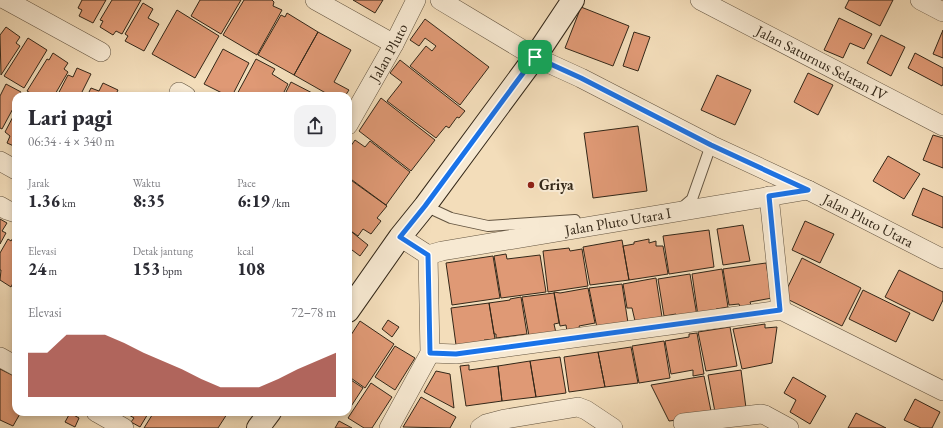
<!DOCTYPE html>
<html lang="id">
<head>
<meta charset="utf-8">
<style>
  body { margin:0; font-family:"EB Garamond",serif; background:#f2f2f3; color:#2b2b33; height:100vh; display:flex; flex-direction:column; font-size:15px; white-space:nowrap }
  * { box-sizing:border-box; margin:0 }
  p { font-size:13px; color:#7c7c81 }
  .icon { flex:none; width:22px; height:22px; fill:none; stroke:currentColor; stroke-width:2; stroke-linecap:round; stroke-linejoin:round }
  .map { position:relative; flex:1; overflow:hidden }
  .side { position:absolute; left:12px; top:92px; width:340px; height:324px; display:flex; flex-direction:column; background:#fff; border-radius:12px; box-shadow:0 2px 6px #0003 }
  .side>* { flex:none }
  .pin { position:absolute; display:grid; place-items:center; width:34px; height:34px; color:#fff; margin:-17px; border-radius:8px; box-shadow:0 2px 6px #0006 }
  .round { display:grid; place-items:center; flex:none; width:42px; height:42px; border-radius:12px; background:#f2f2f3 }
  .head { display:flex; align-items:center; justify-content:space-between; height:68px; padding:0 16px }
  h1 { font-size:22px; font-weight:800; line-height:30px }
  .stats { display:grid; grid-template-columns:repeat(3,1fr); gap:6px; height:68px; padding:4px 16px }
  .stats div { display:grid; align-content:center }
  .stats b { font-size:17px; font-weight:800 }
  .stats small { font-size:11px; font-weight:400 }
  .stats p { font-size:11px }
  .chart { height:112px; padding:8px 16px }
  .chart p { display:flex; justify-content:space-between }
  .chart svg { width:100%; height:72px; margin-top:4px; fill:#8f2418; opacity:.7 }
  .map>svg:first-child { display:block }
  .building { fill:#df9975; stroke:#332718 }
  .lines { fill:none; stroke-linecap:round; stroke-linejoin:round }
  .lane-casing { stroke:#635440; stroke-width:12 }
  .street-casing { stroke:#635440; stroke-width:20 }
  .secondary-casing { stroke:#332718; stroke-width:24 }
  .lane { stroke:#f7e9d2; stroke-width:10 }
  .street { stroke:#f7e9d2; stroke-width:19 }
  .secondary { stroke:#f7e9d2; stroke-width:22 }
  .route-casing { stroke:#fff; stroke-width:8 }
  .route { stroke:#1a73e8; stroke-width:5 }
  .poi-dot { fill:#8f2418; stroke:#f7e9d2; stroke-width:1.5 }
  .labels { text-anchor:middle; stroke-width:4; stroke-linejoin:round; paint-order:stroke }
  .street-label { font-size:15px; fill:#332718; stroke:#f7e9d2 }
  .poi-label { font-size:15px; font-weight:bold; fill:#332718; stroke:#f7e9d2; text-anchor:start }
</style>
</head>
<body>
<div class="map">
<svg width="943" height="428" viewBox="0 0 943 428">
  <rect width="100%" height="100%" fill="#f3ddba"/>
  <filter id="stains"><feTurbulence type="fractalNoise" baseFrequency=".005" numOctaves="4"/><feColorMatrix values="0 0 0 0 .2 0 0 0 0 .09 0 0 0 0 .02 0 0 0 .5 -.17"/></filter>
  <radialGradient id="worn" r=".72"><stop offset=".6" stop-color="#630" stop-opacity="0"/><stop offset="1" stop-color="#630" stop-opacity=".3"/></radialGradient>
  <!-- building -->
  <path class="building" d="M82 0H106L93 23 79 16 82 10 78 8Z
    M112 0H141L122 34 116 31 113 35 100 27 103 21 100 20Z
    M200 0H241L221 34 191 16Z
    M244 0H272L274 2 273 6 282 10 257 55 223 35Z
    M353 0H383L375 13Z
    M849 0H893L880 26 845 8Z
    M143 3 153 9 148 18 159 24 144 51 125 41 128 36 125 34Z
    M581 7 629 26 613 66 565 48Z
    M177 10 219 36 195 78 152 54Z
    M287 13 318 32 294 75 258 55 281 15 285 17Z
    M839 18 872 34 864 49 850 43 843 58 824 50Z
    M425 19 489 67 460 105 410 66 426 46 432 51 436 46 425 38 419 46 410 40Z
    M6 27 20 37 16 43 20 46 1 75 0 35Z
    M943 30V58L933 54Z
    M318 32 351 50 334 82 349 90 345 96H331L294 75Z
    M634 32 650 37 638 71 623 66Z
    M881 35 905 47 891 76 867 63Z
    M28 38 47 50 24 88 4 76Z
    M223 49 249 63 232 96H228L204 84Z
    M53 53 68 63 64 69 68 72 54 96H36L27 91 47 59 49 60Z
    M915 53 943 68V84L942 86 908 68Z
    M256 59 275 69 272 74 288 84 282 96H236Z
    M400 60 465 111 459 118 457 117 449 128 446 126 436 138 387 101 402 82 390 73Z
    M77 68 91 74 80 96H57L68 75 73 77Z
    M808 73 833 85 818 115 794 102Z
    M717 75 751 90 735 125 701 110Z
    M291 82 318 96H284Z
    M103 83 118 90 115 96H87L91 88 99 91Z
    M6 84 21 92 19 96H16V103L2 129 0 128V96Z
    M381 98 435 140 411 171 359 131Z
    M16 111V147L7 143 10 136 5 132Z
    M638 126 647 191 593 198 584 133Z
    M933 135 943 138V168L923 160Z
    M355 140 365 147 370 141 410 172 386 205 348 177V150Z
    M888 156 920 174 904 199 873 181Z
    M348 178 387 206 377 218 381 221 371 234 363 229 358 236 348 229Z
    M923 188 943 197V228L912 215Z
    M0 219 7 223 2 231 6 233 0 244Z
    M805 221 834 234 820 263 792 250Z
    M743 225 750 261 723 265 717 229Z
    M348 229 368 245 360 256 352 250 348 255Z
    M709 230 714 267 669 274 663 236Z
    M16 233V277L11 287 0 280 1 270H0V253L8 239 11 241Z
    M649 239V243L656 241V246H663L668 274 629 280 623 246 634 244V242Z
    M622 240 629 280 590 285 583 247Z
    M569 248 570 251 582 249 588 286 548 292 543 251Z
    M506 254 507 259 540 255 546 292 501 298 494 256Z
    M493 256 500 298 452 305 446 263Z
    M802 258 861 288 842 326 783 297Z
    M766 263 772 298 750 302 751 305 740 307 739 304 729 305 723 269Z
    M722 269 728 307 716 309 717 311 698 316 692 274Z
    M899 270 943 292V300L933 321 885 297Z
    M690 274 697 316 677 317 676 314 664 316 658 279Z
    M656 278 662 317 635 321 632 308H627L623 284Z
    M622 284 628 323 597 328 589 288Z
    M588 288 595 323 579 326 580 329 567 332 566 325 560 326 554 292 560 293Z
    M863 290 910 313 896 342 849 319Z
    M554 293 559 323 554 324 556 333 529 336 522 297Z
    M521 297 527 334 496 338V334H494L489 303 510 300V299Z
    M489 303 495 339 484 340 485 343 456 345 451 308Z
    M388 320 399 327 392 337 382 329Z
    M360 321 394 344 365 388 348 376V334L351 335Z
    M765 324V328L777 327 772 363 742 369 733 329Z
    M730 327 737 366 706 371 698 332Z
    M697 333 704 374 693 376V370L671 374 665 341 689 337V334Z
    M664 341 670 378 639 383 632 346Z
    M395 346 415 358 395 390 375 377Z
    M631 347 638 383 605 387 598 352Z
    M598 352 605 387 569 392 564 357Z
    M560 357 566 393 536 397 530 361Z
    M530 361 536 397 502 401 498 366Z
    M469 365V370L498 366 502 401 466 406 460 366Z
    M0 369 16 377V412H21L13 426 0 420Z
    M741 370 746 408 715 412 708 375Z
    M436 371 450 374 454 408 424 392Z
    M704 376 712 416 669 421 651 385Z
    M793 377 826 396 810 424 790 412 796 400 784 393Z
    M348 378 363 388 348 411Z
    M371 383 392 397 372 428H364L348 418Z
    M421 397 456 417 450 428 403 427Z
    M915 399 940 412 932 428H921L904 420Z
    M124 412H149L140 427 131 422 134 418Z
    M154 412H224L227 414 218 428H144Z
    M70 413 79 418 75 427 65 422Z
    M856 413 886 428H848Z
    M339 421 352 428H335Z"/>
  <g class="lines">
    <!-- lane casing -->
    <g class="lane-casing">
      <path id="lane" d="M425 206 451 218 488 226 575 220
        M680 208 684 206 692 199 711 145"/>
    </g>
    <!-- street casing -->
    <g class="street-casing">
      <g id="street">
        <path d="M6 0 101 52"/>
        <path d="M315 0 394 44"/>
        <path id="s1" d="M440 0 535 57 581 78 711 145 808 190 943 259"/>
        <path id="s2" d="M700 0 943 126"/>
        <path d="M920 0 943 12"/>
        <path d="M179 92 186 96"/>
        <path id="s3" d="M348 125 394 44 416 0"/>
        <path d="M0 161 16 170"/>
        <path d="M769 196 781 310"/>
        <path d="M0 206 7 210 16 213"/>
        <path d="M400 237 428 255"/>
        <path id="s4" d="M428 255 442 251 808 190"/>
        <path d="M430 353 456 354 781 310 943 391"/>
        <path d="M0 357 16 366"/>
        <path d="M96 412 124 428"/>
        <path d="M683 423 761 414 765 415 789 428"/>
        <path d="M389 428 430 353 428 255"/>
        <path d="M480 428 486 424 505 419 578 407 586 410 613 428"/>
      </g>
    </g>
    <!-- secondary casing -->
    <g class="secondary-casing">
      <path id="secondary" d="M348 311 400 237 425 206 535 57 573 0
        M258 428 270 412"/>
    </g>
    <!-- lane -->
    <use href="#lane" class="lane"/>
    <!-- street -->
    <use href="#street" class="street"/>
    <!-- secondary -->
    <use href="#secondary" class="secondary"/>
  </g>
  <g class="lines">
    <!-- route casing -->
    <g class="route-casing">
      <path id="route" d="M535 57 581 78 711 145 808 190 769 196 780 310 456 354 430 353 428 255 400 237 425 206Z"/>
    </g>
    <!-- route -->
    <use href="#route" class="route"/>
  </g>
  <!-- markers -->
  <circle class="poi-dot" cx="531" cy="185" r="4"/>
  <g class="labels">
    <!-- street labels -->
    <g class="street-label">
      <text dy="5" stroke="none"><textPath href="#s3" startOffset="83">Jalan Pluto</textPath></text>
      <text dy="5" stroke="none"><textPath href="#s2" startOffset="137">Jalan Saturnus Selatan IV</textPath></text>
      <text dy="5" stroke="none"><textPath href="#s1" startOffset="482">Jalan Pluto Utara</textPath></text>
      <text dy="5" stroke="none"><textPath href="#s4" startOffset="193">Jalan Pluto Utara I</textPath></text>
    </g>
    <!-- poi labels -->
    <g class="poi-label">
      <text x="539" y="190">Griya</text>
    </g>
  </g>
  <rect width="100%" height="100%" filter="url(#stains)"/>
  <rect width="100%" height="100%" fill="url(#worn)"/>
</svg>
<div class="pin" style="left:535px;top:57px;background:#1e9e55"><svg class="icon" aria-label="arrive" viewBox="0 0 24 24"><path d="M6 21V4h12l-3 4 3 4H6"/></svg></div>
<section class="side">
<div class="head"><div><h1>Lari pagi</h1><p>06:34 · 4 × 340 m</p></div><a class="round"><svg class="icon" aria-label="share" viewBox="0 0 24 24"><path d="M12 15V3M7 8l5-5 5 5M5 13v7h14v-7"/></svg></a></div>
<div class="stats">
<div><p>Jarak</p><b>1.36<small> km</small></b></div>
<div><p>Waktu</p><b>8:35</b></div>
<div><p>Pace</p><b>6:19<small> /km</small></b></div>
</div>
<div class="stats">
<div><p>Elevasi</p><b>24<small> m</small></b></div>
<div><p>Detak jantung</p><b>153<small> bpm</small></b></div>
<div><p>kcal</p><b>108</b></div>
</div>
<div class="chart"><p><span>Elevasi</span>72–78 m</p>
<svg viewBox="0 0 160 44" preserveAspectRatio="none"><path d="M0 44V17L10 17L20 6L30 6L40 6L50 11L60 17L70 22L80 27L90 33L100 38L110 38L120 38L130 33L140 27L150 22L160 17V44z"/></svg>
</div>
</section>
</div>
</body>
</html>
